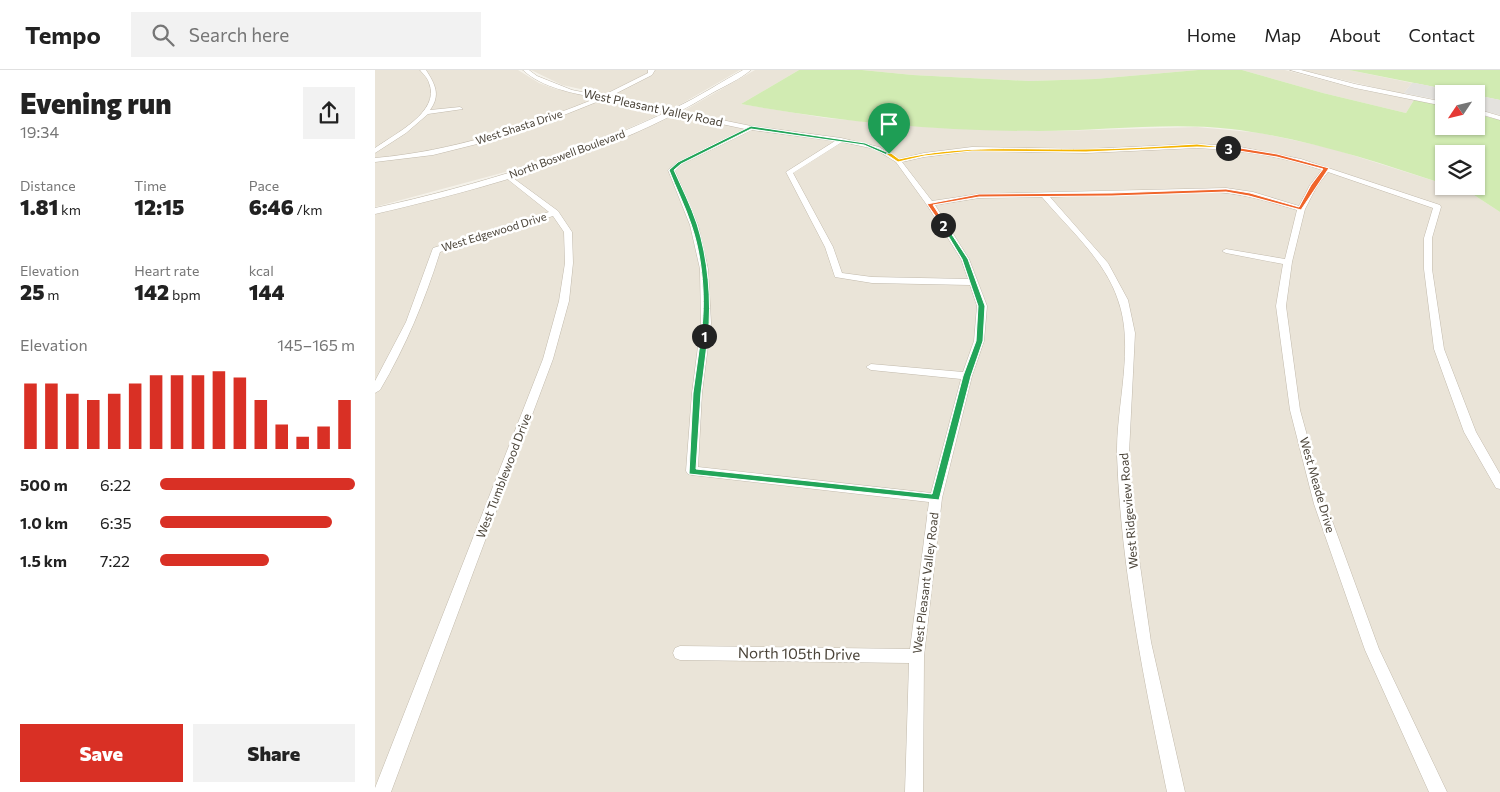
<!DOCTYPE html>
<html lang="en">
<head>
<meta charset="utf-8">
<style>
  body { margin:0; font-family:Commissioner,sans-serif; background:#f2f2f2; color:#222; height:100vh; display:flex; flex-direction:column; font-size:19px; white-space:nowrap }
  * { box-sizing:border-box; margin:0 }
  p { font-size:16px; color:#767676 }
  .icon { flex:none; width:28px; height:28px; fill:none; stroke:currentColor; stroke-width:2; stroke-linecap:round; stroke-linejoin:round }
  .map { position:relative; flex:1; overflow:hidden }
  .sheet { display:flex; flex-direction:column; background:#fff; width:375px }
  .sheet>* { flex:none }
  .needle { width:32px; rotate:235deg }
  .buttons { position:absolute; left:1060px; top:15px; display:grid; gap:10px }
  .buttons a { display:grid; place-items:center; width:50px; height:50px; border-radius:0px; background:#fff; box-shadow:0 1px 4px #0004; font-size:25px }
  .pin { position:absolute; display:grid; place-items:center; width:42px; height:42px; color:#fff; margin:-51px -21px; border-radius:50% 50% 50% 0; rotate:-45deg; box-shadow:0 0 5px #0007 }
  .pin .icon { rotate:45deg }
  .km { position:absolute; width:25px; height:25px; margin:-12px; border-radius:50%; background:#222; color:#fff; font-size:14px; line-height:25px; text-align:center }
  .round { display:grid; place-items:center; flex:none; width:52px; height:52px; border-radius:0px; background:#f2f2f2 }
  .head { display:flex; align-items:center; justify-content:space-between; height:85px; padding:0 20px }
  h1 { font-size:28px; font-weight:800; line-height:38px }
  .figures { display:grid; grid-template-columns:repeat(3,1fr); gap:8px; height:85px; padding:5px 20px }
  .figures div { display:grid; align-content:center }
  .figures b { font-size:21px; font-weight:800 }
  .figures small { font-size:14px; font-weight:400 }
  .figures p { font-size:14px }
  .chart { height:140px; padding:10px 20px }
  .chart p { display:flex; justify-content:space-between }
  .chart svg { width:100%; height:90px; margin-top:5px; stroke:#d93025; stroke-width:6 }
  .button { display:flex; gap:10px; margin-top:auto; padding:10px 20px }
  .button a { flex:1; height:58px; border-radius:0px; background:#d93025; color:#fff; font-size:20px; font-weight:800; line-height:58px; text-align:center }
  .button a+a { background:#f2f2f2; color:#222 }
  ul { padding:0 20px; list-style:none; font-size:16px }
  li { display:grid; grid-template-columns:80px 60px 1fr; align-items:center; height:38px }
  li i { height:12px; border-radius:6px; background:#d93025 }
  header { display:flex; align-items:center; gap:30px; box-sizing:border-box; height:70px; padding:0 25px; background:#fff; border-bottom:1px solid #e0e0e0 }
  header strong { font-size:24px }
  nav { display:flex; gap:28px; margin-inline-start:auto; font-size:18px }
  .search { width:350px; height:45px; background:#f2f2f2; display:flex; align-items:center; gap:12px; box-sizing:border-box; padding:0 18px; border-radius:0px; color:#767676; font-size:19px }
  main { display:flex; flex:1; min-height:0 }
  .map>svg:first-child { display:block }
  .residential { fill:#eae4d8 }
  .green { fill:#d1ebb2 }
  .parking { fill:#e4e2de }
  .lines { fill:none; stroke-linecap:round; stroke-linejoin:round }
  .minor-casing { stroke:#c2baac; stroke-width:1 }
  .tertiary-casing { stroke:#c2baac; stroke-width:1 }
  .minor { fill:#fff; fill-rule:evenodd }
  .tertiary { fill:#fff; fill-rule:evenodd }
  .split-1 { fill:#22a559; stroke:#fff }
  .split-2 { fill:#22a559; stroke:#fff }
  .split-3 { fill:#f0652b; stroke:#fff }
  .split-4 { fill:#f5b400; stroke:#fff }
  .labels { text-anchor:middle; stroke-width:5; stroke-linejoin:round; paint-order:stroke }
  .far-street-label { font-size:11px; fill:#4a4338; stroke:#fff }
  .street-label { font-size:12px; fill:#4a4338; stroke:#fff }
  .near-street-label { font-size:15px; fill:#4a4338; stroke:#fff }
</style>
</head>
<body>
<header>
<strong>Tempo</strong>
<div class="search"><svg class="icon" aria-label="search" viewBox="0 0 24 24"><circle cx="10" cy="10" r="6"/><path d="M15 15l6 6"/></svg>Search here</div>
<nav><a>Home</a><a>Map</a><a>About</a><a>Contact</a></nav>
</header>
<main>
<section class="sheet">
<div class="head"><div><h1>Evening run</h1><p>19:34</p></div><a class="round"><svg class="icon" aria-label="share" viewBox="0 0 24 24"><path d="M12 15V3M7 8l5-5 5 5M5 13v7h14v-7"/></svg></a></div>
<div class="figures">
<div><p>Distance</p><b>1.81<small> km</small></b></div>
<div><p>Time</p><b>12:15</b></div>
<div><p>Pace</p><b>6:46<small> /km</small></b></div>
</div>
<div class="figures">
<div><p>Elevation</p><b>25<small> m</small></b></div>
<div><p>Heart rate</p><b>142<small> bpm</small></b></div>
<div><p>kcal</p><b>144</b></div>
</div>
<div class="chart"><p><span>Elevation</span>145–165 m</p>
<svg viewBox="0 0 160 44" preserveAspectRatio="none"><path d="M5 44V12M15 44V12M25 44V17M35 44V20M45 44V17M55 44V12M65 44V8M75 44V8M85 44V8M95 44V6M105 44V9M115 44V20M125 44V32M135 44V38M145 44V33M155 44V20"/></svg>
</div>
<ul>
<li><b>500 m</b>6:22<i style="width:100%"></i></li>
<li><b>1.0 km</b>6:35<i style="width:88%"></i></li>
<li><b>1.5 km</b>7:22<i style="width:56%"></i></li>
</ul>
<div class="button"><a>Save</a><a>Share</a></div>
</section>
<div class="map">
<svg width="1125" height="722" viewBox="0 0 1125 722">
  <rect width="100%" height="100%" fill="#f5f2ea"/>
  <!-- residential -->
  <path class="residential" d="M0 0H143L164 13 180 19 285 42 286 44 226 70 134 101 0 137Z
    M156 0H365L301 37 293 38 187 15Z
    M380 0H424L366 34 451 48 566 58 683 61 822 57 886 63 955 78 1069 114V116H1076L1099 125 1125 142V722H0V144L98 119 204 85 297 46 303 45 335 53 341 48 311 42 310 40Z
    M487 0H823L720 9 654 11 538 5Z
    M867 0H910L982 19 1039 30 1031 43 948 23Z
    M926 0H974L1037 13 1028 24Z"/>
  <!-- green -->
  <path class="green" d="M424 0H487L538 5 654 11 720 9 823 0H867L948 23 1031 43 1039 30 1069 36V56H1101V44L1125 50V142L1099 125 1076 116H1101V84H1069V114C999 91 930 68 856 59 792 52 727 61 663 61 563 61 464 52 366 34Z
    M974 0H1125V30Z"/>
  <!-- parking -->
  <path class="parking" d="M1037 13H1040L1095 24H1069V31L1029 23Z
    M1101 25 1125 30V45L1101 39Z"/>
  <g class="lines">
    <!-- minor casing -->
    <g class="minor-casing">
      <path id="minor" d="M45 0H51C60 14 66 25 55 40L85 37 88 39 53 44 31 63 0 83V78C19 64 66 42 54 13 53 8 48 4 45 0Z
        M148 0H154L162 6 197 20 227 26 273 3V0H280L277 5 234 27 376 56 466 68 504 77 524 89 549 83 597 77 711 79 822 74 860 76 926 89 1065 135 1066 137 1057 168V199L1069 279 1101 362 1125 404V419L1121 418 1089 362 1059 279 1049 199V168L1058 138 953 102 942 116 930 139 917 192 911 236 925 340 951 434 1004 579 1072 722H1054L990 580 939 434 915 340 901 236 908 194 851 183 847 181 851 179 910 189 922 140C892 131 864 122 832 122L675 127 733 193 753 230 760 263 754 383 762 474 776 572 810 722H792C769 610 746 499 742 385 741 335 760 277 743 230 730 190 694 159 667 127L604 128 560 135 594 189 612 236 609 271 597 306 567 428 549 586 548 722H530L534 593 305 590 300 588 298 583 300 578 305 576 535 579 554 432 317 405 313 404 311 401 317 323 326 253 325 199 315 155 293 100 303 92 370 59 229 29 174 51 118 70 58 85 0 92V88C78 81 150 57 222 28 198 23 167 18 148 0ZM377 60 460 71 411 102 450 177 460 207 497 213 595 215 602 236 599 271 588 302 496 294 491 297 496 300 586 309 556 423 323 397 327 323 336 253 333 199 323 155 300 101 307 94ZM467 72 500 79 521 92 552 135 586 189 593 209 497 207 467 203 458 177 418 103ZM822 78C865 80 907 86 947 100L935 115 924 136 878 122 851 118 604 124 557 131 527 92 549 87 597 81 711 83Z
        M130 105H134L183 141 197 162 198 193 194 231 178 289 16 722H0V718L168 289 184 231 190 193 189 162 178 146 65 182C50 230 31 276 5 320L0 323V311L31 252 58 178 174 142 130 107Z"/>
    </g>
    <!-- tertiary casing -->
    <g class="tertiary-casing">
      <path id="tertiary" d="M368 0H376C365 9 350 16 337 23 239 83 111 118 0 144V138C103 115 206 84 302 37 325 26 346 12 368 0Z
        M915 0H926L980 14 1069 32V36L980 18Z
        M1101 39 1125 46V50L1101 43Z"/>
    </g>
    <!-- minor -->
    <use href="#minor" class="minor"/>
    <!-- tertiary -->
    <use href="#tertiary" class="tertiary"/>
  </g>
  <!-- split-1 -->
  <path class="split-1" d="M376 56 490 73 516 84 512 85 489 75 376 59 306 94 299 100C307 118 316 136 322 154 333 188 337 231 333 266L329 268 326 266C331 231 328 188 316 154 310 136 301 118 294 100L303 92Z"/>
  <!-- split-2 -->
  <path class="split-2" d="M566 154H570L593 189 610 236 608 271 596 306 564 430 314 404 318 323 326 266 329 264 333 266 326 323 321 399 557 424 588 306 601 271 603 236 587 189Z"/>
  <!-- split-3 -->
  <path class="split-3" d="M853 76 902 84 954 98 926 140 874 126 851 122 737 126 604 127 558 135 571 155 568 157 552 134 604 124 737 123 851 119 875 123 924 137 936 115 948 99 902 87 851 79Z"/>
  <!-- split-4 -->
  <path class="split-4" d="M822 74 855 78 822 77 711 82 597 81 549 86 523 92 511 84 516 83 524 89C589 74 645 80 711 79 748 79 785 76 822 74Z"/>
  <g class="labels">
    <!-- far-street labels -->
    <g class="far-street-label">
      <text transform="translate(144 57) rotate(-18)" y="4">West Shasta Drive</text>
      <text transform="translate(192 84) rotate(-20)" y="4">North Boswell Boulevard</text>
      <text transform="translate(119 162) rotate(-17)" y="4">West Edgewood Drive</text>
    </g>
    <!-- street labels -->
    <g class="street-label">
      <text transform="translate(278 38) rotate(12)" y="4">West Pleasant Valley Road</text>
      <text transform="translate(129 406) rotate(-69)" y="4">West Tumblewood Drive</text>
      <text transform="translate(942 415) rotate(74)" y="4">West Meade Drive</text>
      <text transform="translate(754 441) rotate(-95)" y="4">West Ridgeview Road</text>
      <text transform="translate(551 513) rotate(-83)" y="4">West Pleasant Valley Road</text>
    </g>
    <!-- near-street labels -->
    <g class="near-street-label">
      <text transform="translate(424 584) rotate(1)" y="5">North 105th Drive</text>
    </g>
  </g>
</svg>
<div class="buttons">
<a><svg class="needle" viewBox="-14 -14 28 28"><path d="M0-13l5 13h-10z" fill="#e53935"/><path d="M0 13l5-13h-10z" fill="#767676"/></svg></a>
<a><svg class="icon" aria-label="layers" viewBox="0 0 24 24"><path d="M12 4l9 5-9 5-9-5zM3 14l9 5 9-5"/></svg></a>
</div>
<div class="pin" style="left:514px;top:84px;background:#1e9e55"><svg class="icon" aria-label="arrive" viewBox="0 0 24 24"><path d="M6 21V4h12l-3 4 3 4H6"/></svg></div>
<b class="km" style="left:329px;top:266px">1</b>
<b class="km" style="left:568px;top:155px">2</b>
<b class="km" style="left:853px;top:78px">3</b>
</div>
</main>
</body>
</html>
